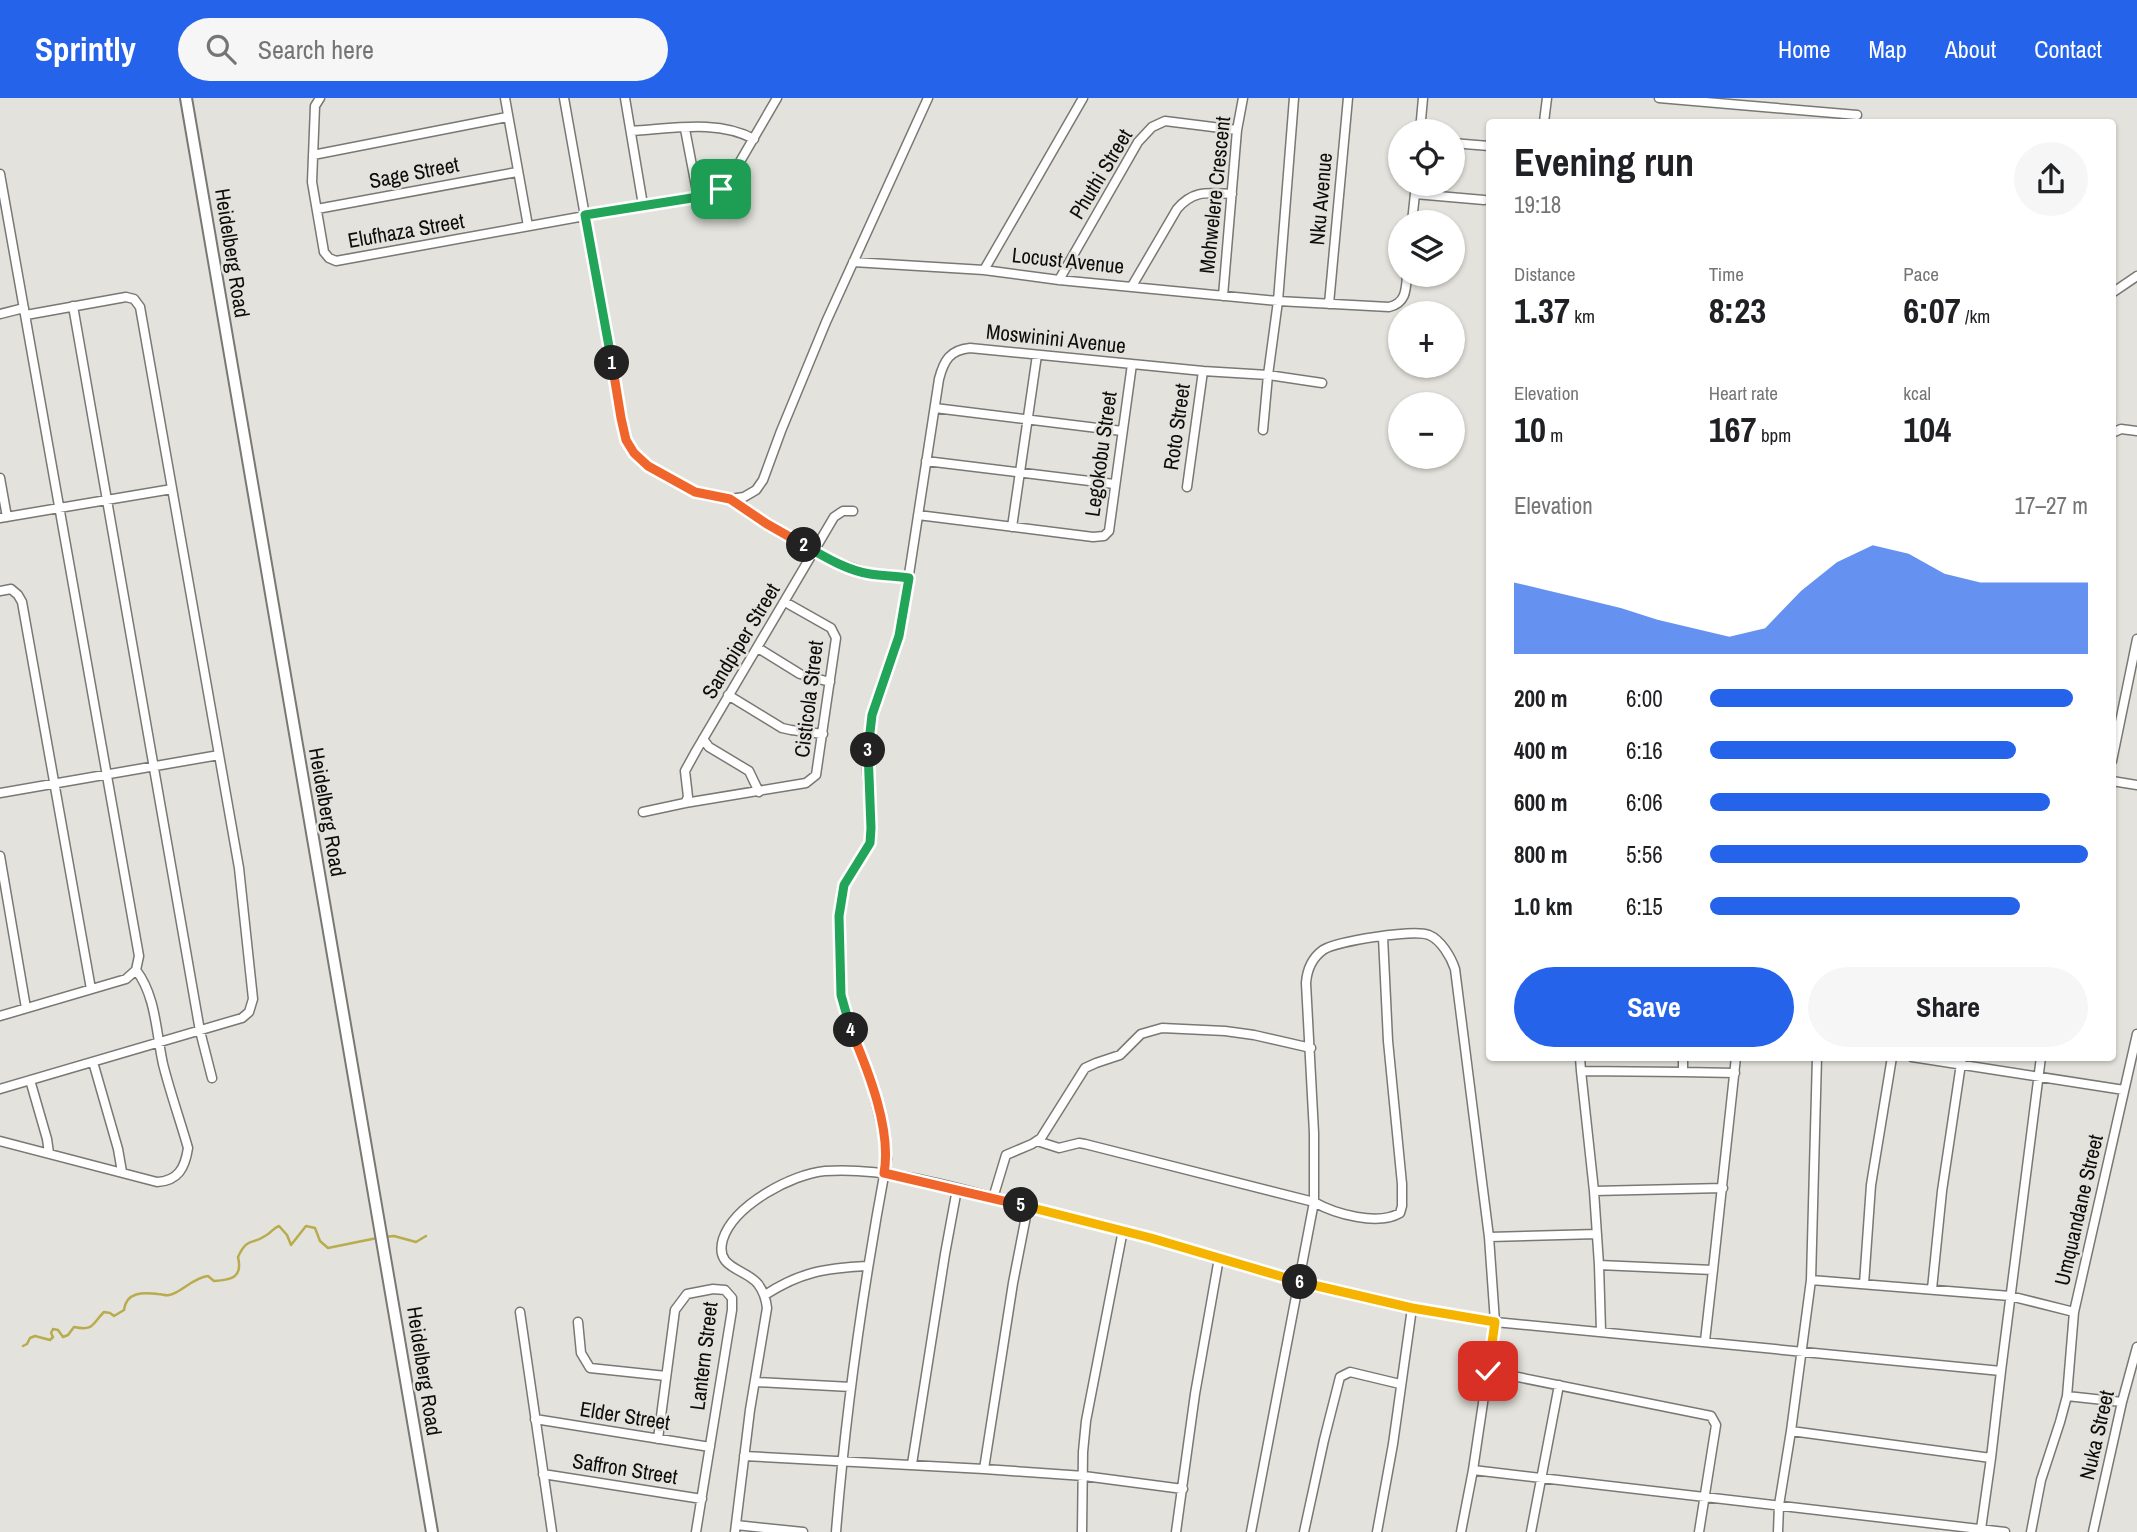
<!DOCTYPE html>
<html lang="en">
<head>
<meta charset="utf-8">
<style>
  body { margin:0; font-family:"Archivo Narrow",sans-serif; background:#f6f6f6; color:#202124; height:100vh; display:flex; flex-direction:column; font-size:26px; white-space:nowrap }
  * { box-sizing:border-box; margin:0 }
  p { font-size:23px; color:#757577 }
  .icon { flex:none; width:38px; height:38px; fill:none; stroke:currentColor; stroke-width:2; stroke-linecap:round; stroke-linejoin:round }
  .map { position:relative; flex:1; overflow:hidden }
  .side { position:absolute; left:1486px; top:21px; width:630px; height:942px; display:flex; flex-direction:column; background:#fff; border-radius:7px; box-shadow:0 2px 5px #0004 }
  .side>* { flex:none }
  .fabs { position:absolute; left:1388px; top:21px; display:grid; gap:14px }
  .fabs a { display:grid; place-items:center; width:77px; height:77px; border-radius:50%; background:#fff; box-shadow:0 2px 5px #0004; font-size:35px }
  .pin { position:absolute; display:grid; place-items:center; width:60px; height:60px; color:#fff; margin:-30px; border-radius:14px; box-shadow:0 4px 10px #0006 }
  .km { position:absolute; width:35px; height:35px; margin:-18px; border-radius:50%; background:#222; color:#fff; font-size:19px; line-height:35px; text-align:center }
  .round { display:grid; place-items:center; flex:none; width:74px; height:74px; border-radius:37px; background:#f6f6f6 }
  .summary { display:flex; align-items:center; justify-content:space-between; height:119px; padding:0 28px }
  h1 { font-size:38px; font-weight:800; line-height:52px }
  .stats { display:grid; grid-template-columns:repeat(3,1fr); gap:10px; height:119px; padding:7px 28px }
  .stats div { display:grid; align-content:center }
  .stats b { font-size:35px; font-weight:800 }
  .stats small { font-size:19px; font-weight:400 }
  .stats p { font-size:19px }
  .chart { height:196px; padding:14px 28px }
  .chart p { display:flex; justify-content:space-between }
  .chart svg { width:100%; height:126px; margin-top:7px; fill:#2563eb; opacity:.7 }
  .button { display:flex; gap:14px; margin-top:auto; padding:14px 28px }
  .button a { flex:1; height:80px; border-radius:42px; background:#2563eb; color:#fff; font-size:28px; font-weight:800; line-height:80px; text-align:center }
  .button a+a { background:#f6f6f6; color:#202124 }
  ul { padding:0 28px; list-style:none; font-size:23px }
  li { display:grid; grid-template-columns:112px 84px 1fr; align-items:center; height:52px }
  li i { height:18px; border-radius:9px; background:#2563eb }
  header { display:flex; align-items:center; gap:42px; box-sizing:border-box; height:98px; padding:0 35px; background:#2563eb; color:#fff }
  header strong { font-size:33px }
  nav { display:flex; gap:38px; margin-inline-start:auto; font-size:24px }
  .search { width:490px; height:63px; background:#f6f6f6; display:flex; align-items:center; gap:18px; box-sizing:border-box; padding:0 24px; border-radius:38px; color:#757577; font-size:26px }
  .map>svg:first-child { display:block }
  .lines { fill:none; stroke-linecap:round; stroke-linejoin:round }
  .stream { stroke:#b9ac4e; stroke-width:2.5 }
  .street-casing { stroke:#797873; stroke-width:11 }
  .secondary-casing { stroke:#797873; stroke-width:14 }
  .street { stroke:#fff; stroke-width:8 }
  .secondary { stroke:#fff; stroke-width:10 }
  .split-1-casing { stroke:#fff; stroke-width:14 }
  .split-2-casing { stroke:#fff; stroke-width:14 }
  .split-3-casing { stroke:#fff; stroke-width:14 }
  .split-4-casing { stroke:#fff; stroke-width:14 }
  .split-5-casing { stroke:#fff; stroke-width:14 }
  .split-6-casing { stroke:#fff; stroke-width:14 }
  .split-7-casing { stroke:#fff; stroke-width:14 }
  .split-1 { stroke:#22a559; stroke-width:9 }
  .split-2 { stroke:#f0652b; stroke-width:9 }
  .split-3 { stroke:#22a559; stroke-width:9 }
  .split-4 { stroke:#22a559; stroke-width:9 }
  .split-5 { stroke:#f0652b; stroke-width:9 }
  .split-6 { stroke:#f5b400; stroke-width:9 }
  .split-7 { stroke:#f5b400; stroke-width:9 }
  .labels { text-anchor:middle; stroke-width:5; stroke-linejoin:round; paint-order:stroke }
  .street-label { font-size:21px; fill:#0d0d0b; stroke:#e3e2dc }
</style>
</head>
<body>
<header>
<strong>Sprintly</strong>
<div class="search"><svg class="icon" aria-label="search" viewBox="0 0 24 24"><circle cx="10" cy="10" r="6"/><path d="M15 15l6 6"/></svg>Search here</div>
<nav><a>Home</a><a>Map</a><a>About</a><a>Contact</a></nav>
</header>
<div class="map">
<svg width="2137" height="1434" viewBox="0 0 2137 1434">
  <rect width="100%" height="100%" fill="#e3e2dc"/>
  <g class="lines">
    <!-- stream -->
    <path class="stream" d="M383 1139 394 1138 416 1144 426 1138
      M23 1248 27 1246 30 1240 35 1238 50 1242 53 1239 51 1235 53 1231 58 1232 63 1239 68 1237 74 1229C94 1233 91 1227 104 1214L110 1215 114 1218 124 1212C126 1194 143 1194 158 1196 163 1196 165 1198 169 1197 181 1195 192 1180 208 1178L214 1183C231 1182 243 1180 238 1159 247 1139 252 1147 265 1138 271 1135 273 1130 279 1128L287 1137 291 1147 306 1128 315 1130 320 1143 328 1150 377 1140"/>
    <!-- street casing -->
    <g class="street-casing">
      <path id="street" d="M320 0 315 8 312 84 324 154 329 160 336 163 712 95 727 86 777 0
        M505 0 528 128
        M564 0 621 320 626 342 634 355 648 368 696 394 730 401 767 426 833 463 870 476 909 480
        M625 0 643 107
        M1659 0 1857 17
        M1544 24 1547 0
        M685 31 698 99
        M631 33C671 31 717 21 754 41
        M1420 33 1423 0
        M1452 45 1489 48
        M313 57 507 19
        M0 76 139 858 136 872 126 881 0 918
        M1415 96 1484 102
        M317 111 517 74
        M1412 124 1416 86
        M853 164 984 172 1059 182 1278 203 1389 209C1406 205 1406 192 1407 177
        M984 172 1083 0
        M1059 182 1138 44 1152 29 1165 23 1237 32
        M1132 188 1177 111C1194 91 1209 95 1232 96
        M2112 195 2137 178
        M1223 198 1237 32 1243 0
        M1329 206 1348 0
        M73 208 200 933 212 980
        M0 216 24 210
        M935 310 1122 333
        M1263 332 1268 277 1278 203 1294 0
        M2112 335 2121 331 2137 333
        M926 363 1114 386
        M0 380 7 419
        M1187 389 1203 273
        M730 401 744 399 756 392 763 382 781 333 826 224 928 0
        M918 417 1093 439 1104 438 1109 433 1132 266
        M0 420 172 391
        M1012 429 1037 257
        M0 493 11 491 18 497 22 504 91 891
        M758 550 800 576 830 584
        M728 597 782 630 791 632 823 636
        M703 641 709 649 749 673 759 694
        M2112 663 2137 541
        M2112 683 2137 687
        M0 695 219 657
        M685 705 688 699 685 673 696 653 834 419 843 413H853
        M643 714 685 705 806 685 816 677 836 540 831 530 785 504
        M0 758 26 910
        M1580 959 1581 973
        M1912 959 2124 992
        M93 964 118 1051 122 1074
        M1683 974 1735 975
        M30 982 47 1041 49 1055
        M0 991 242 920 249 914 253 901 239 770 140 209 134 201 126 199 26 217
        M0 1043 157 1084C178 1083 185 1070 188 1050 180 1022 170 994 163 966 156 934 156 898 136 872
        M1037 1043 1059 1050 1079 1045 1085 1046 1314 1104V1035L1306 885C1307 872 1312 860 1323 852 1337 843 1414 831 1429 837 1441 842 1451 859 1455 871L1489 1139 1495 1224 1473 1372 1461 1434
        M1594 1093 1723 1090
        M993 1100 1006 1057 1032 1046 1041 1040 1085 970 1096 965 1120 957 1141 936 1162 930 1225 933 1254 937 1311 950
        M1028 1108 1013 1185 984 1371 1084 1378 1183 1391
        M1489 1139 1597 1136
        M1599 1167 1594 1093 1581 973 1683 974V959
        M1713 1172 1736 959
        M1811 1182 2010 1198 2074 1214
        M1864 1186 1871 1087 1892 959
        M1932 1191 1942 1093 1962 959
        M765 1197C800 1174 826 1170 867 1168
        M520 1214 552 1434
        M578 1224 581 1255 590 1270 666 1278
        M1601 1233 1599 1167 1713 1172 1705 1243
        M1488 1273 1711 1318 1716 1327 1699 1434
        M755 1284 851 1289
        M2122 1304 2067 1298 2074 1214 2137 936
        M535 1321 710 1349
        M1791 1333 1811 1182 1817 959
        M658 1341 675 1212 687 1196 713 1191 725 1192 732 1200V1212L696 1434
        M744 1358 984 1371
        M1991 1360 2001 1273
        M912 1366 945 1156 957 1091
        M1473 1372 2005 1434
        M543 1376 702 1401
        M736 1427 803 1434
        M735 1434 750 1312 767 1210C766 1201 764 1194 758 1186 745 1170 714 1171 723 1141 734 1107 792 1076 825 1073 893 1068 973 1095 1038 1111 1076 1120 1114 1129 1151 1140 1200 1154 1249 1171 1298 1184 1363 1201 1429 1213 1495 1224L2001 1273 2041 959
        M836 1434C846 1309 864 1184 887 1061L885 1042 873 992 846 919 841 897 839 818 844 787 870 745 871 730 867 671 869 633 882 584 896 549 902 522 939 281C944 262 950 252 970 250L1203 273 1268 277 1322 285
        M1082 1434 1083 1354 1086 1323 1123 1132
        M1176 1434 1195 1296 1219 1160
        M1251 1434 1314 1104C1335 1116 1378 1128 1400 1115L1402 1108V1086L1388 943 1383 839
        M1304 1434 1324 1342 1340 1279 1350 1274 1400 1286
        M1377 1434 1393 1346 1412 1210
        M1531 1434 1559 1287
        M1778 1434 1779 1407 1791 1333 1991 1360 1981 1431
        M2031 1434 2041 1382 2060 1324 2067 1298
        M2093 1434 2122 1304 2137 1249"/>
    </g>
    <!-- secondary casing -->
    <g class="secondary-casing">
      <path id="secondary" d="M186 0 432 1434"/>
    </g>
    <!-- street -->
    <use href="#street" class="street"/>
    <!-- secondary -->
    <use href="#secondary" class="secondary"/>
  </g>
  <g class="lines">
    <!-- split-1 casing -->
    <g class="split-1-casing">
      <path id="split-1" d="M612 265 585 117 698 99 721 91"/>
    </g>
    <!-- split-2 casing -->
    <g class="split-2-casing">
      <path id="split-2" d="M612 265 621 320 626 342 634 355 648 368 695 394 730 401 767 426 804 447"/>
    </g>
    <!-- split-3 casing -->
    <g class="split-3-casing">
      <path id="split-3" d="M804 447C825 459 846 472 870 476 883 478 896 478 909 480L899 538 872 617 868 652"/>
    </g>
    <!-- split-4 casing -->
    <g class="split-4-casing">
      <path id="split-4" d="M851 932 841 897 839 818 844 787 870 745 871 730 868 652"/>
    </g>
    <!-- split-5 casing -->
    <g class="split-5-casing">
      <path id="split-5" d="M851 932C868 972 892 1032 884 1075L1021 1107"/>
    </g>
    <!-- split-6 casing -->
    <g class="split-6-casing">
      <path id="split-6" d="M1021 1107 1151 1140 1300 1184"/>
    </g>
    <!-- split-7 casing -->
    <g class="split-7-casing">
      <path id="split-7" d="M1300 1184 1412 1210 1495 1224 1488 1273"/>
    </g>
    <!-- split-1 -->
    <use href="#split-1" class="split-1"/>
    <!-- split-2 -->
    <use href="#split-2" class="split-2"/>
    <!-- split-3 -->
    <use href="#split-3" class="split-3"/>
    <!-- split-4 -->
    <use href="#split-4" class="split-4"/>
    <!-- split-5 -->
    <use href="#split-5" class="split-5"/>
    <!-- split-6 -->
    <use href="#split-6" class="split-6"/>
    <!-- split-7 -->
    <use href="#split-7" class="split-7"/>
  </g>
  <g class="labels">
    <!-- street labels -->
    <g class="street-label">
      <text transform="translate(414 75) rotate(-11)" y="7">Sage Street</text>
      <text transform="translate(1101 76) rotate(-59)" y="7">Phuthi Street</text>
      <text transform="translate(1215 97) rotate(-84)" y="7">Mohwelere Crescent</text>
      <text transform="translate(1321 101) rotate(-85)" y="7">Nku Avenue</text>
      <text transform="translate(406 133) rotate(-10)" y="7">Elufhaza Street</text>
      <text transform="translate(232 155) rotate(81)" y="7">Heidelberg Road</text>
      <text transform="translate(1068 163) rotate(6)" y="7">Locust Avenue</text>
      <text transform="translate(1056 241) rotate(6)" y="7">Moswinini Avenue</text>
      <text transform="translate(1177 329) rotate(-82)" y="7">Roto Street</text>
      <text transform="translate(1101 356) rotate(-82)" y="7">Legokobu Street</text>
      <text transform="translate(741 543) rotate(-59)" y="7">Sandpiper Street</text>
      <text transform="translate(809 601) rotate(-83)" y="7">Cisticola Street</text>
      <text transform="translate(327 714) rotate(80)" y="7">Heidelberg Road</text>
      <text transform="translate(2079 1112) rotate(-77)" y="7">Umquandane Street</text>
      <text transform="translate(704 1258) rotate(-83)" y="7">Lantern Street</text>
      <text transform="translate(424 1273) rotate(81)" y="7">Heidelberg Road</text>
      <text transform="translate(625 1318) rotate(9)" y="7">Elder Street</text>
      <text transform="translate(2097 1337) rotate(-77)" y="7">Nuka Street</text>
      <text transform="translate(625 1371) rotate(9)" y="7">Saffron Street</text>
    </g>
  </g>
</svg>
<div class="fabs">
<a><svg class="icon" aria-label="locate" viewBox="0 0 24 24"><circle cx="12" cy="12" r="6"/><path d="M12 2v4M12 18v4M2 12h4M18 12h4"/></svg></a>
<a><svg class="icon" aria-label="layers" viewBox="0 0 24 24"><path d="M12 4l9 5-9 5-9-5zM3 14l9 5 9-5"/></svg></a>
<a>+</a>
<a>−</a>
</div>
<div class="pin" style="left:721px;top:91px;background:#1e9e55"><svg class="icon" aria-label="arrive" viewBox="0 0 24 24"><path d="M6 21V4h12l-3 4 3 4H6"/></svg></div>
<div class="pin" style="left:1488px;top:1273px;background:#d93025"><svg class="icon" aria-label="check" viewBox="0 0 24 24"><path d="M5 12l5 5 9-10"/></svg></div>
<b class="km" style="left:612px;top:265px">1</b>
<b class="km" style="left:804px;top:447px">2</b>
<b class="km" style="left:868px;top:652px">3</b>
<b class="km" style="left:851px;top:932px">4</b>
<b class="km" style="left:1021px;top:1107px">5</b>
<b class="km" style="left:1300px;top:1184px">6</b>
<section class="side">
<div class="summary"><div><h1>Evening run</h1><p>19:18</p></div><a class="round"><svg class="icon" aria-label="share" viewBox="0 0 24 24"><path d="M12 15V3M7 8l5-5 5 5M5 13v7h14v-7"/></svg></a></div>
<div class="stats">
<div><p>Distance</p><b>1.37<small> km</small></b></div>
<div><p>Time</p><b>8:23</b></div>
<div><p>Pace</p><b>6:07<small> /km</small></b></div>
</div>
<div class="stats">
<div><p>Elevation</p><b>10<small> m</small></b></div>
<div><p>Heart rate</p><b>167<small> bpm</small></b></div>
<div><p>kcal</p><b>104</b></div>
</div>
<div class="chart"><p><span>Elevation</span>17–27 m</p>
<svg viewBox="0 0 160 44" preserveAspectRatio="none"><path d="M0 44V19L10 22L20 25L30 28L40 32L50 35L60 38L70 35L80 22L90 12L100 6L110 9L120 16L130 19L140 19L150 19L160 19V44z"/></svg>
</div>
<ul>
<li><b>200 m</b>6:00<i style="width:96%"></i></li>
<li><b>400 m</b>6:16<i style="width:81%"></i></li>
<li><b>600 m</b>6:06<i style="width:90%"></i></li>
<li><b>800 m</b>5:56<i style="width:100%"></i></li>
<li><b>1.0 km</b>6:15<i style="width:82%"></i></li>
</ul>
<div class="button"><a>Save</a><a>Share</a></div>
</section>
</div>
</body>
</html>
